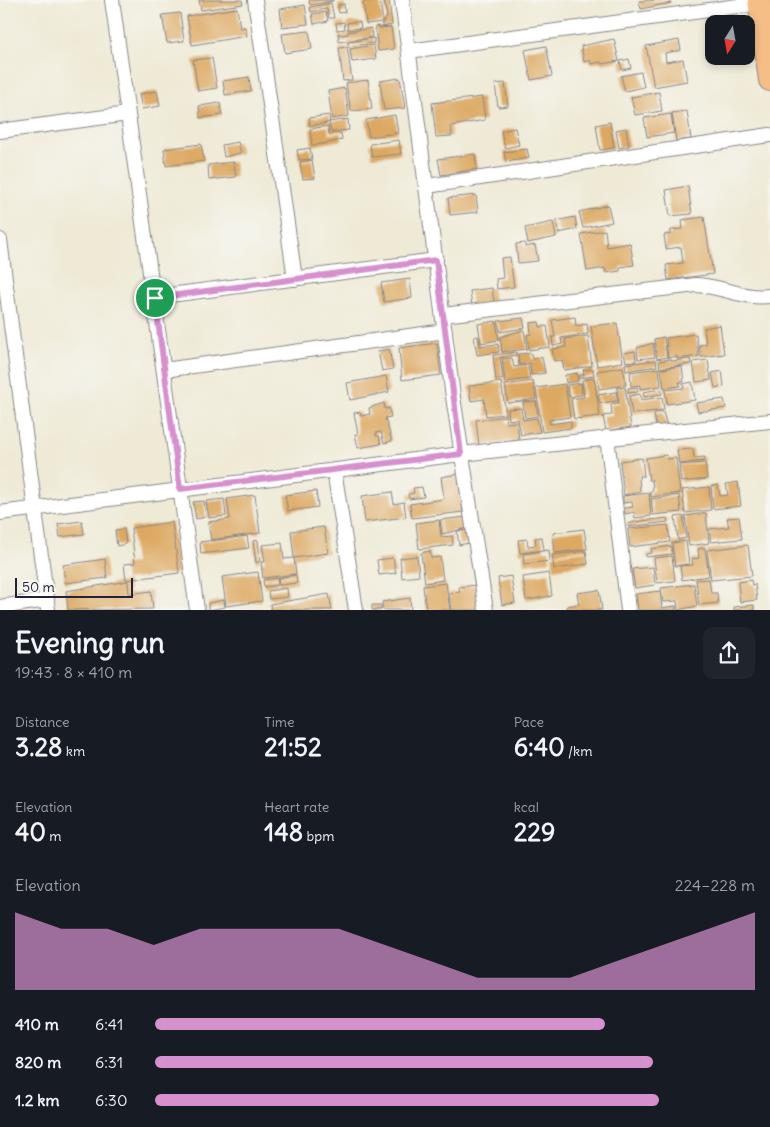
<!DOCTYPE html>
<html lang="en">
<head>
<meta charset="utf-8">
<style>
  body { margin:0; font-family:Delius,sans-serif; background:#20242c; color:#f1f3f6; height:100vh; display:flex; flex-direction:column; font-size:19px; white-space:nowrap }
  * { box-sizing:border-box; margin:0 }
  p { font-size:16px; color:#9ea1a6 }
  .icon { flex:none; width:28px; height:28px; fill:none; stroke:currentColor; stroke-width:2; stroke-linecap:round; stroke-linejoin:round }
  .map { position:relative; height:610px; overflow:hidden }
  .sheet { display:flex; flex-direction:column; background:#171b24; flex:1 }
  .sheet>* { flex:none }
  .needle { width:32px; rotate:191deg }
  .buttons { position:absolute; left:705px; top:15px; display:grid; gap:10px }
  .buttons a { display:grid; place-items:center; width:50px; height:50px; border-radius:10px; background:#171b24; box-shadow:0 2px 8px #0003; font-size:25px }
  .scale { position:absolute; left:15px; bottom:12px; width:118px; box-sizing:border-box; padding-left:5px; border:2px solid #22223b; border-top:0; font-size:14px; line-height:18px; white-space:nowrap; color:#22223b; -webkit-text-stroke:4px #f6f6f2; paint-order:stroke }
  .pin { position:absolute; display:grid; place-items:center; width:42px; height:42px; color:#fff; margin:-21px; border:2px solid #fff; border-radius:50%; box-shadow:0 1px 5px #0007 }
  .round { display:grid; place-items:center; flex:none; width:52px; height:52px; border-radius:10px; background:#20242c }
  .summary { display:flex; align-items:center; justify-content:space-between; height:85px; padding:0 15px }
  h1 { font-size:28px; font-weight:800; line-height:38px }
  .stats { display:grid; grid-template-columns:repeat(3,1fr); gap:8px; height:85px; padding:5px 15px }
  .stats div { display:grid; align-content:center }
  .stats b { font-size:25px; font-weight:800 }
  .stats small { font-size:14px; font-weight:400 }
  .stats p { font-size:14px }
  .chart { height:140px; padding:10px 15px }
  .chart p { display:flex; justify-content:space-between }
  .chart svg { width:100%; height:90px; margin-top:5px; fill:#d690ce; opacity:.7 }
  ul { padding:0 15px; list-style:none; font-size:16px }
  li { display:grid; grid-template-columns:80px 60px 1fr; align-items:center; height:38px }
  li i { height:12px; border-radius:6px; background:#d690ce }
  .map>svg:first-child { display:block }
  .building { fill:#dda962 }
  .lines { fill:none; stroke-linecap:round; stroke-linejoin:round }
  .street-casing { stroke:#888688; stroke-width:16 }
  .primary-casing { stroke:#888688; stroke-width:24 }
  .street { stroke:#fff; stroke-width:14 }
  .primary { stroke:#f6be87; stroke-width:22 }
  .route-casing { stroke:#fff; stroke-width:10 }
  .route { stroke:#d690ce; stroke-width:6 }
</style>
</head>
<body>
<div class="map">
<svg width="770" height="610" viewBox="0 0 770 610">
  <rect width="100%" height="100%" fill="#f6f6f2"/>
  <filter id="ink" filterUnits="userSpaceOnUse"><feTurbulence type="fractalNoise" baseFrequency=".02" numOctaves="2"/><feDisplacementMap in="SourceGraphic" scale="10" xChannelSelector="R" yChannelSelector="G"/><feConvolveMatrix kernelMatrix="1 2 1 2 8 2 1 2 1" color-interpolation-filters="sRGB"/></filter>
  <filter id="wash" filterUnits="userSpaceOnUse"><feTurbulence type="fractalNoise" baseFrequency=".0096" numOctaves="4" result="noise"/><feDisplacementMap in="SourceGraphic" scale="20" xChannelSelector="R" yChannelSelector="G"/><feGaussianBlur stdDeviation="1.12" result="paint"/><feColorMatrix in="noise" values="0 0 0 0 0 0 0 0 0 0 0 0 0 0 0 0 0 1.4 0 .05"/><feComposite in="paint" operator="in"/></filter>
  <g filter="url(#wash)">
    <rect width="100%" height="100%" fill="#efead6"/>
    <g id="blocks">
      <!-- building -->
      <path class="building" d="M199 0H242L243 4 201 10Z
        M309 0H333V1L310 5Z
        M380 0 383 22 387 17 384 0H389L392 25 382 27V22L366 24 363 2Z
        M670 0 671 3 641 9 639 1Z
        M331 3 334 18H329L327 9 311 12 310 7Z
        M344 4 345 12 339 13 338 5Z
        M305 5 308 24 282 27 280 9Z
        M237 8 240 28 245 27 247 36 192 45 187 16Z
        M326 12 328 21 314 24 312 14Z
        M180 13 184 41 167 43 162 15Z
        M344 22 345 29 337 30 336 23Z
        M352 22H360L361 28 348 30 347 23Z
        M379 26V28L391 27 394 49 378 51 375 27Z
        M371 28 372 37 339 42 338 33 342 35 348 34V32Z
        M309 31 312 49 285 53 282 34Z
        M374 38V43L348 47V42Z
        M614 39 619 61 602 64 601 62 591 64 590 60 584 62 581 46Z
        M679 40 681 50 665 53 666 62 683 59 687 81 654 87 646 46Z
        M374 45 376 59 352 62 350 49Z
        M546 46 552 76 531 80 525 50Z
        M347 47 352 80 343 81 339 48Z
        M212 58 217 88 198 91 193 60Z
        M629 59 631 68 622 70 620 61Z
        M641 72 644 87 625 91 621 76Z
        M249 77 251 91 225 95 223 81Z
        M400 78 405 108 384 110 380 81Z
        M368 80 372 109 351 111 346 83Z
        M505 83 508 106 498 107 495 84Z
        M345 88 349 116 332 119 328 91Z
        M157 91 160 106 142 109 139 94Z
        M659 92 662 111 635 115 631 97Z
        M482 97 485 120 451 126 452 136 436 137 432 103Z
        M220 103 222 115 200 118 199 106Z
        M687 111 691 139 676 141 672 113Z
        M671 114 674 133 647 137 644 118Z
        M329 115 330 121 327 123 310 126 309 118Z
        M395 115 398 133 369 137 366 120Z
        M348 119 349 130 331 132 329 122Z
        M610 122 614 148 600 150 596 125Z
        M328 126 329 134 341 133 342 140 312 146 310 129Z
        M515 128 519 145 505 148 501 131Z
        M626 128 629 146 619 148 616 130Z
        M399 140 401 154 372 157 370 144Z
        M238 142 241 153 224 157 222 145Z
        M201 144 204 161 166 166 164 149Z
        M310 148 312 159 299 160 297 150Z
        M527 149 529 158 506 162 504 152Z
        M475 154 477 169 441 175 438 159Z
        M312 160 315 178 303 179 300 162Z
        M234 162 236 177 209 180 208 165Z
        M688 186 692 214 670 216 666 190Z
        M476 195 478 212 450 215 448 198Z
        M608 205 612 222 583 228 579 212Z
        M575 217 577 229 559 233 556 221Z
        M704 217 713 274 668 280 666 265 683 263 681 247 666 249 664 235 671 234V230L683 229 682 220Z
        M553 222 556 237 528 243 525 228Z
        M605 230 607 247 630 243 634 265 620 267V271L606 273 605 268 587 271 581 234Z
        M525 243V247L535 245 538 261 518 263 516 244Z
        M510 257 514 287 497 289 496 279 503 278 501 258Z
        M410 279 412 298 384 302 381 283Z
        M492 288 494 303 472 306 470 291Z
        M575 317 576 326 587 324 588 334 561 338 562 344 553 346 552 337H555L552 320Z
        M523 318 525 328 500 332 498 321Z
        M496 321 499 340 481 343 478 324Z
        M539 322 540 327 547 326 550 347 529 350 527 335 531 334 530 323Z
        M617 323 623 362 597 366 591 326Z
        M720 325 724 354 701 357 699 345 706 344 704 328Z
        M524 330 527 349 502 352 500 337Z
        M696 334 699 356 677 359V356L668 358 666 338Z
        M478 336 480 346 498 344 499 352 477 355 474 337Z
        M588 336 592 366 564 370 562 360 554 361 552 349 566 347 565 339Z
        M664 337 667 357 657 359 654 339Z
        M437 343 441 375 402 380 399 348Z
        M653 343 655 357 638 359 637 348Z
        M389 349 393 369 382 371 378 351Z
        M635 351 636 361 626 362 624 353Z
        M516 352 517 355 500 358 503 379 496 380 493 355Z
        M531 353 532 359 542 357 545 373 531 375 530 363 519 365 518 354Z
        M512 358 514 367 528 365 530 379 505 382 502 359Z
        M671 359 672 361 690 359 691 364 660 368 659 361Z
        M656 360 657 366 626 371 625 364Z
        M708 360 711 380 696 382 693 362Z
        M682 366 684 382H679L680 386 664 388 661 369Z
        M623 367 626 385 599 389 597 371Z
        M659 368 661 386 640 389V385L631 386 630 372Z
        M593 369 594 376 579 378V375H584L583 370Z
        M722 371 724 386 715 388 712 373Z
        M577 373 578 381 566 383 565 375Z
        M386 376 389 392 350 400 347 383Z
        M594 378 600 416 574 419 571 399 584 397 582 380Z
        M533 381 536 399 508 403 505 385Z
        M501 382 506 414 486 416 484 399 471 401 469 386Z
        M692 382 695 400 667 404 665 390 684 388 683 384Z
        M581 383 582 395 569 397 567 385Z
        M565 384 570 417 549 420 550 424 571 421V428L542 432 536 388Z
        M625 387 631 427 606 431 603 416 612 415 611 404 619 403 617 388Z
        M637 387 638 392 628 393V388Z
        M661 389 662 394 644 397 643 392Z
        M616 392 618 401 600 403 598 395Z
        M640 394 641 400 662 397 664 410 632 414 629 396Z
        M724 399 726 408 698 412 696 403Z
        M536 401 538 416 525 418 523 402Z
        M384 403 385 409 389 408 391 417 385 418 392 441 384 443 381 432 376 433V436H379L381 444 358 448 355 434H358L354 413 360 412 361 416 370 414 369 408Z
        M521 408 523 420 537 418 540 432 521 435 518 419 509 420 508 409Z
        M663 412 667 426 656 427 654 413Z
        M506 416 507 423 517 422 519 440 479 446 476 420Z
        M693 449 694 458 705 457V461L679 464 677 450Z
        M666 455 667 459 676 458 680 493 651 497 650 491H653L652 480H649L646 458Z
        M642 458 644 476H639L640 492 624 495 620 461Z
        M705 463 707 479 681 482 679 465Z
        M458 474 463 512 412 518 410 504 444 499 441 477Z
        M738 482 741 506 713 509 711 486 718 485 720 496 728 495 726 484Z
        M422 487 424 497 409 499 408 494 414 493 413 488Z
        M709 487 711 510 685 513 682 490Z
        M316 491 318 507 288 511 285 495Z
        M392 492 394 504 404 502 406 517 365 522 362 496Z
        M649 493 651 516 635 518 634 512 625 514 624 508 633 507 632 502 623 503V496Z
        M255 495 260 533 211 540 208 522 230 519 227 499Z
        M679 495 681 512 653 515 651 499Z
        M224 499 226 516 209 518 206 501Z
        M204 501 206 517 196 519 193 502Z
        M706 513 709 543 689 546 685 516Z
        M683 516 686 538 678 540 675 517Z
        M466 517 468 528 442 534 440 520Z
        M739 517 742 539 711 542 709 529 729 527 727 518Z
        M667 518 668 522 628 527V524L634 522Z
        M439 520 441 537 452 536 453 545 419 549 416 523Z
        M82 521 84 534 60 537 58 524Z
        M172 522 179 573 126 580 124 564 135 563 131 528Z
        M668 525 670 542 630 547 628 529Z
        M324 527 328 553 294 558 291 531Z
        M124 529 126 544 117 546 115 530Z
        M584 529 587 549 555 553 553 533Z
        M467 530 469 543 459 545 457 531Z
        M247 536 249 548 201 554 200 542Z
        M542 537 544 550 520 553 518 540 527 539 528 546 536 545 535 538Z
        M258 540 260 561 256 563 253 541Z
        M686 541 689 564 675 566 672 543Z
        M282 543 284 559 294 558 296 574 263 578 261 562H265L262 545Z
        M748 545 752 576 711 580 707 550Z
        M671 546 672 554 646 557V554L652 553 651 549Z
        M705 548 709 576 682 580 680 566 693 565 692 559 699 558 698 549Z
        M549 550 550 561 524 564 523 554Z
        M430 551 431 558 440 557 443 580 425 583 421 553Z
        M586 551 588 564 554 569 552 555Z
        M417 556 419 576 402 578 400 558Z
        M672 556 675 581 657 583 654 558Z
        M393 558 396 573 379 575 377 560Z
        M105 559 107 578 65 583 63 565Z
        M653 567 655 585 635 588 632 569Z
        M258 572 262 601 226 606 222 577Z
        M549 573 552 596 526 600 523 577Z
        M296 575 297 583 279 585 278 578Z
        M511 576 515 603 502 605 498 578Z
        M277 578 278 585 264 587 263 580Z
        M709 579 711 593H717L718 603 699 605 696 580Z
        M751 580 752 585 755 584 757 600 740 602 738 582Z
        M128 581 129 594 151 591 153 609 68 610 66 591Z
        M446 583 450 610H426L423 586Z
        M694 584 697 606 678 610 677 601 663 602 661 588Z
        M476 585 479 610H451L449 593 460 592 459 587Z
        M287 588 288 597 269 599 268 591Z
        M599 590 602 610H567V606L579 604 577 593Z
        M660 591 662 608 676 606V610H638L636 594Z
        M329 594 332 610H271L270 604Z
        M410 598 411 610H383L382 602Z
        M224 600 225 607 208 610V603Z
        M372 605H381V610H372Z
        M754 605V610H734V607Z"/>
    </g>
  </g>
  <g filter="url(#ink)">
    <use href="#blocks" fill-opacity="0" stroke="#888688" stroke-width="1"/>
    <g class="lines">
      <!-- street casing -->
      <g class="street-casing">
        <path id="street" d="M112 0 197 610
          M255 0 295 279
          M402 0 453 397 486 610
          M409 51 760 3
          M0 131 128 114
          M427 186 770 135
          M0 240 48 610
          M155 297 436 260
          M443 315 696 285C722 286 743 299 770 296
          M164 370 445 331
          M607 437 628 610
          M334 470 356 610
          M0 513 461 454 770 421
          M0 607 47 600"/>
      </g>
      <!-- primary casing -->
      <g class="primary-casing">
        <path id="primary" d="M759 0 770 80"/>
      </g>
      <!-- street -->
      <use href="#street" class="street"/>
      <!-- primary -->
      <use href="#primary" class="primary"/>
    </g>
  </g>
  <g class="lines" filter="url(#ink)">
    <!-- route casing -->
    <g class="route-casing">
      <path id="route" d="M436 260 461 454 180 489 155 298Z"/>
    </g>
    <!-- route -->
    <use href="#route" class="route"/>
  </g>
</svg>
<div class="buttons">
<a><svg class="needle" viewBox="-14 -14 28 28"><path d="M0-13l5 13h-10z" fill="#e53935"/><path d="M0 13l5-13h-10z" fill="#9ea1a6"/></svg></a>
</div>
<div class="scale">50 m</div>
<div class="pin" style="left:155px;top:298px;background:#1e9e55"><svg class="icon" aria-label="arrive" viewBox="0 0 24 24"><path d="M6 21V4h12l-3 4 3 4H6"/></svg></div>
</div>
<section class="sheet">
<div class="summary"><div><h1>Evening run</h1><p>19:43 · 8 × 410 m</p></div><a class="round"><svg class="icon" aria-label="share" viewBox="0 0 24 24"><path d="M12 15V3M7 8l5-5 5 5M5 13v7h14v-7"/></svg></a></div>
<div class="stats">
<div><p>Distance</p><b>3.28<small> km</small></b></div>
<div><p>Time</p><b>21:52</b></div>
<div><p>Pace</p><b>6:40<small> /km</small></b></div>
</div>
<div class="stats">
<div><p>Elevation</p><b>40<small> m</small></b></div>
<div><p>Heart rate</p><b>148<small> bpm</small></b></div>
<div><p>kcal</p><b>229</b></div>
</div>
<div class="chart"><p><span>Elevation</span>224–228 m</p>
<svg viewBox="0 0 160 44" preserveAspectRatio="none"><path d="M0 44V6L10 14L20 14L30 22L40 14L50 14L60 14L70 14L80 22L90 30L100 38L110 38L120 38L130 30L140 22L150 14L160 6V44z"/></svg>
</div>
<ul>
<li><b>410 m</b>6:41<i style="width:75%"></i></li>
<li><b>820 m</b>6:31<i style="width:83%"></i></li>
<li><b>1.2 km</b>6:30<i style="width:84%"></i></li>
</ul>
</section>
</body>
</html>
